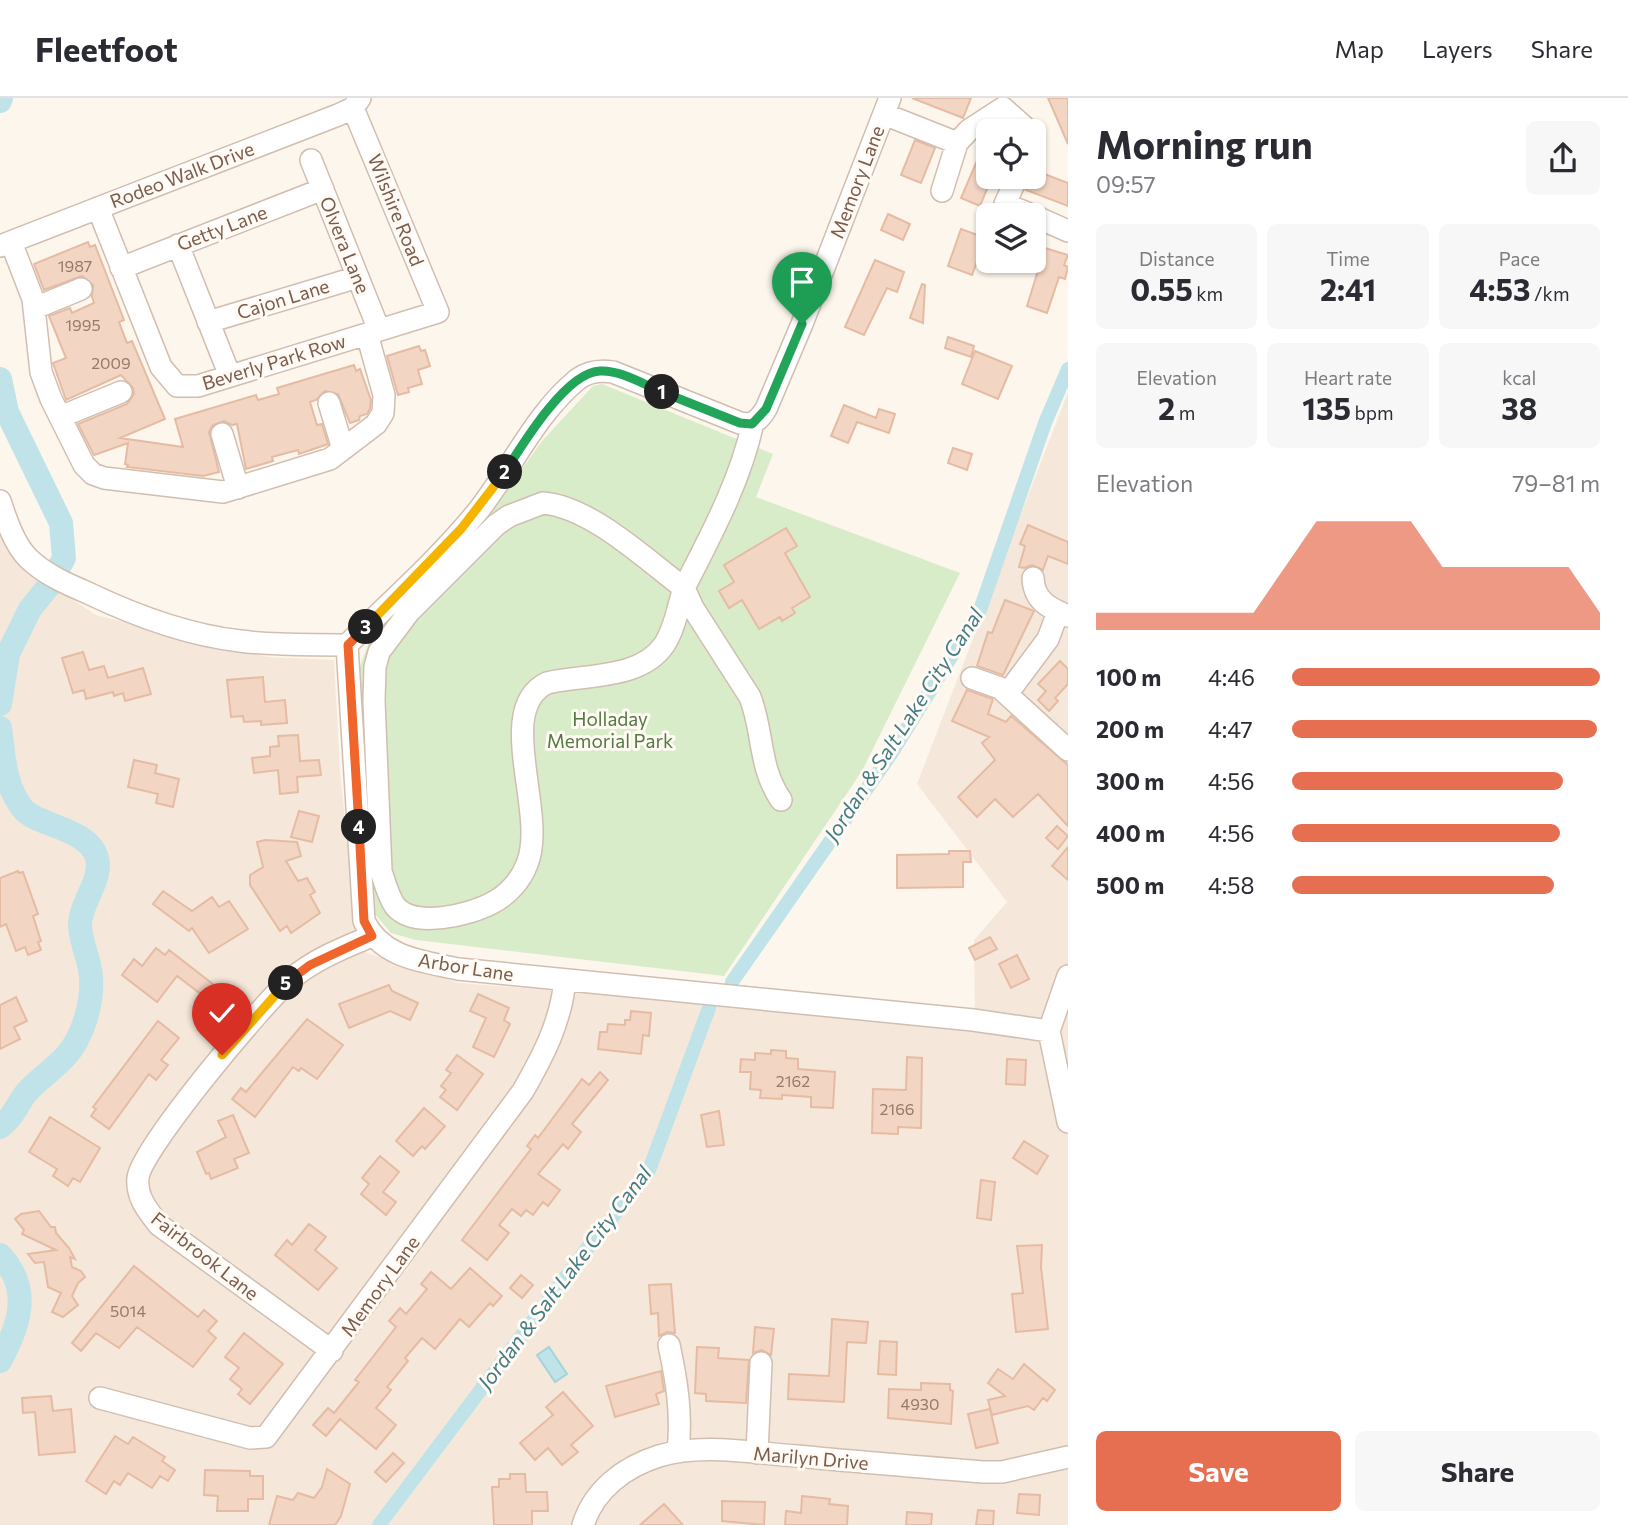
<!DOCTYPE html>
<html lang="en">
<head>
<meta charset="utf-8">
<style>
  body { margin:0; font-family:Commissioner,sans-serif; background:#f7f7f7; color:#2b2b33; height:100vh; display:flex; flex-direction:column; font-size:26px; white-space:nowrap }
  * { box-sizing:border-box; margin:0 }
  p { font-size:23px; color:#7c7c81 }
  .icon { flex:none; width:38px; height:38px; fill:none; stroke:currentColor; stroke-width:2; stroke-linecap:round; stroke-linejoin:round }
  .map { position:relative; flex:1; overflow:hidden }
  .details { display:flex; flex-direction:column; background:#fff; width:560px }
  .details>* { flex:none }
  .fabs { position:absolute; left:976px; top:21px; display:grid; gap:14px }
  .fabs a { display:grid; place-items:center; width:70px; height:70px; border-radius:10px; background:#fff; box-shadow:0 2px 5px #0004; font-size:35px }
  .pin { position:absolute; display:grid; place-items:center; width:60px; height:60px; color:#fff; margin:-72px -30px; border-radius:50% 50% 50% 0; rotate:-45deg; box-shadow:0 0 7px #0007 }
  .pin .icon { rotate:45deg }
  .km { position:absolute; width:35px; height:35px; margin:-18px; border-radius:50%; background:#222; color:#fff; font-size:19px; line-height:35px; text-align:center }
  .round { display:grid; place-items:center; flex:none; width:74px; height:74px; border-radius:10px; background:#f7f7f7 }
  .overview { display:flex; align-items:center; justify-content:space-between; height:119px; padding:0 28px }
  h1 { font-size:38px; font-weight:700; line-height:52px }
  .figures { display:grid; grid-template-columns:repeat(3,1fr); gap:10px; height:119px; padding:7px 28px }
  .figures div { display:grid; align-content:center; border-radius:10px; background:#f7f7f7; text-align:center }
  .figures b { font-size:30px; font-weight:700 }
  .figures small { font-size:19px; font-weight:400 }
  .figures p { font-size:19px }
  .chart { height:196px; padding:14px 28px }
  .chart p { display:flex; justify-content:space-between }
  .chart svg { width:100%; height:126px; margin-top:7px; fill:#e76f51; opacity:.7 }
  .action { display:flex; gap:14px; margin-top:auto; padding:14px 28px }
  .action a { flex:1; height:80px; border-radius:10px; background:#e76f51; color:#fff; font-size:28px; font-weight:700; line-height:80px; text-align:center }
  .action a+a { background:#f7f7f7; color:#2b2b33 }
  ul { padding:0 28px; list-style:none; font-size:23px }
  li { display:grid; grid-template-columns:112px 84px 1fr; align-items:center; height:52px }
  li i { height:18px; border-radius:9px; background:#e76f51 }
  header { display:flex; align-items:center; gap:42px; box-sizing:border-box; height:98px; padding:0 35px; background:#fff; border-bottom:2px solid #e1e1e2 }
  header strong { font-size:33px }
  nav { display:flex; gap:38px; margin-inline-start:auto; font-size:24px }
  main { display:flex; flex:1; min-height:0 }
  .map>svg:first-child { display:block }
  .residential { fill:#f5e8da }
  .green { fill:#d8ecc9 }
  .water { fill:#bfe3e8; stroke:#a5d3da; stroke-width:2 }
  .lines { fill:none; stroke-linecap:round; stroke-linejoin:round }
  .canal { stroke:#bfe3e8; stroke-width:14 }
  .river { stroke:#bfe3e8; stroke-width:24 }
  .building { fill:#f3d5c3; stroke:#e6bba3; stroke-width:2 }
  .minor-casing { stroke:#d1beb0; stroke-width:24 }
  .minor { stroke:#fff; stroke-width:21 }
  .split-1-casing { stroke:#fff; stroke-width:14 }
  .split-2-casing { stroke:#fff; stroke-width:14 }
  .split-3-casing { stroke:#fff; stroke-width:14 }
  .split-4-casing { stroke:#fff; stroke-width:14 }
  .split-5-casing { stroke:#fff; stroke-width:14 }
  .split-6-casing { stroke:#fff; stroke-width:14 }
  .split-1 { stroke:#22a559; stroke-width:9 }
  .split-2 { stroke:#22a559; stroke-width:9 }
  .split-3 { stroke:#f5b400; stroke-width:9 }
  .split-4 { stroke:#f0652b; stroke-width:9 }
  .split-5 { stroke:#f0652b; stroke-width:9 }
  .split-6 { stroke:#f5b400; stroke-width:9 }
  .labels { text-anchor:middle; stroke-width:6; stroke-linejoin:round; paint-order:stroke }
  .number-label { font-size:16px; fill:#987a6a }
  .street-label { font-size:19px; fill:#7a5c4d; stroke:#fffaf3 }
  .park-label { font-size:19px; fill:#537a41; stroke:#fffaf3 }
  .water-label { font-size:21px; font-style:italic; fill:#437c86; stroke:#fffaf3 }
</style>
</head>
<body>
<header>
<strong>Fleetfoot</strong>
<nav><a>Map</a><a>Layers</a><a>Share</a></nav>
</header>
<main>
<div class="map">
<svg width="1068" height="1427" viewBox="0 0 1068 1427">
  <rect width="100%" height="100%" fill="#fdf6ec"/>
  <!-- residential -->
  <path class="residential" d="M1068 294V1427H0V414L18 466 96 517 268 559 334 562 340 673 358 852 459 885 975 925 974 842 1007 804 917 686Z"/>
  <!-- green -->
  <path class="green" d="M602 286 773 356 756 399 960 475 862 673 724 878 416 842 391 835 374 815 359 571 369 544 469 445 542 343 593 288Z"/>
  <!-- water -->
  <path class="water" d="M549 1249 567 1276 555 1284 537 1257Z"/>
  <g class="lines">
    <!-- canal -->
    <path class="canal" d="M732 884 891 656 980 512 1045 325 1068 271
      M379 1427 589 1148 648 1075 709 910"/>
    <!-- river -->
    <path class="river" d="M0 3 1 0
      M0 281 7 314 61 425 64 460 48 489 30 511 8 556 0 606
      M0 630C4 658 4 687 23 711 37 728 89 730 97 760 103 781 80 805 80 827 80 844 90 861 91 879 93 904 83 940 65 959 53 972 37 982 26 995 17 1007 12 1021 0 1029
      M0 1157C32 1191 20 1226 0 1263"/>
  </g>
  <!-- building -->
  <path class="building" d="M912 0H971L963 20Z
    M1048 0H1068V46Z
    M989 35V79H992L980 108 961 100Z
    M915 42 935 50 921 85 901 77Z
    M1034 72 1068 85V108L1026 92 1030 79H1034Z
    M888 116 910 126 903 142 881 132Z
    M961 131 986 140 972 177 948 168Z
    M88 144 90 149 95 147 124 222 119 224 127 245 132 243 165 321 120 340 183 349 175 321 256 297 258 302 279 296 277 290 354 267 356 273 360 271 371 302 370 311 367 316 360 318 359 322 350 325 338 296 325 293 316 302 310 304 317 327 322 326 328 346 299 356 298 352 272 359 273 363 246 371 237 326 232 327 224 323 213 327 209 334 219 374 203 378 127 369 128 367 125 366 128 345 94 357 78 326 127 306 134 296 133 290 121 277 66 302 53 265 66 260 49 218 70 210 72 215 94 205 92 199 93 187 82 178 44 192 34 166Z
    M1045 150 1068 157 1064 167 1068 169 1065 181 1059 179 1047 215 1027 208Z
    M875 162 904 174 897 194 887 190 864 237 845 229Z
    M922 186 925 187 923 225 910 220Z
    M948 239 974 248 971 259 945 250Z
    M419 248 421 253 425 252 430 268 418 272 422 286 408 290 409 294 398 297 387 258Z
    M975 253 1012 268 998 301 962 286Z
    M844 307 876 320 879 311 895 316 889 335 857 324 848 345 831 338Z
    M953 350 972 356 967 372 948 365Z
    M1028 427 1068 444V466L1048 458 1043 472 1032 467 1024 470 1019 469 1025 448 1020 446Z
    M786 430 797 448 785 455 810 499 792 510 795 515 782 523 780 519 759 531 742 502 729 510 719 493 734 484 724 467Z
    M1005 502 1034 513 1003 577 977 568 988 534 992 535Z
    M83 554 89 572 104 568 108 580 143 570 151 596 125 603 123 595 114 598 113 594 86 601 84 592 73 595 62 560Z
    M1060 563 1068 571V586L1055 600 1058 603 1049 613 1038 602 1046 593 1038 586Z
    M263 579 265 604 285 602 287 625 261 627V623L244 624 243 618 231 619 227 582Z
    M967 592 993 601 988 616 1006 624 1011 618 1068 667V728L1038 696 1013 719 995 701 977 719 958 699 995 662 982 645 989 639 952 623Z
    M298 637 300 663 319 662 321 677 297 679 298 694 280 696 278 672 254 675 252 660 270 658V649L279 648 278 638Z
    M134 662 157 667 155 675 179 681 173 709 156 705 158 696 128 689Z
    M299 713 319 718 312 744 291 739Z
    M1057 728 1068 738 1058 751 1046 740Z
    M265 742 297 744 301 758 286 763 298 783 307 780 315 794 310 797 320 815 291 835 287 828 280 833 250 787V777L263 769 257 744Z
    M1068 749V782L1052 768Z
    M949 753H970L971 764H963V789L897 790V757L949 756Z
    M18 773 19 775 23 774 38 816 33 818 41 843 38 844 41 852 28 857 25 849 16 853 6 826 0 829V780Z
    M163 793 192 813 212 799 219 809 229 803 248 831 209 855 192 830 189 833 153 806Z
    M990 839 997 851 975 862 969 850Z
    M156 850 165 857 169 852 214 887 206 900 177 878 157 904 122 877 134 861 142 868Z
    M1017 857 1029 881 1011 890 999 866Z
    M389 887 392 893 418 905 410 922 390 913 349 930 339 906Z
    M478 896 509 910 504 922 510 926 494 959 473 949 486 920 470 913Z
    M16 899 27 923 14 929 20 941 0 951V907Z
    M631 913 651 915 649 938 643 937 641 956 598 951 600 934H607L608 926 625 927V922H630Z
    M307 921 343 947 317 981 301 970 299 973 293 969 255 1019 232 1001 241 990 246 994Z
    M158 923 179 940 161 962 168 967 156 982 149 976 109 1031 91 1018 96 1011 93 1009Z
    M771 952 786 953V960L798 961V971L835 974 833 1010 811 1009V999L782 997V1001L760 1000 761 992 750 991 751 974H740L741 961 755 962V955L771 956Z
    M457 957 483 976 457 1012 440 999 446 992 441 988 451 975 446 972Z
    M907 959 922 960 921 1030 898 1029V1036L872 1035 873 991 906 992Z
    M1007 961 1026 962 1025 987 1006 986Z
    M600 974 608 982 572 1026 581 1034 568 1051 563 1046 538 1076 560 1092 548 1108 543 1104 533 1117 526 1112 521 1118 512 1111 499 1127 509 1135 487 1162 462 1142 531 1051 527 1048 535 1037 538 1040 582 981 589 987Z
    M424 1010 445 1028 425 1051 422 1048 413 1058 396 1043Z
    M719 1013 724 1047 707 1049 701 1017Z
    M233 1017 249 1055 234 1061 238 1070 211 1081 209 1075 206 1076 197 1054 226 1039 218 1023Z
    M50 1019 100 1050 80 1084 73 1080 68 1088 53 1078 57 1071 29 1054Z
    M1024 1043 1048 1058 1037 1076 1013 1060Z
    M380 1058 399 1074 383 1094 396 1104 386 1117 361 1096 369 1086 362 1080Z
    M981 1082 995 1084 991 1122 977 1120Z
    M39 1113 51 1129H55L56 1135 69 1150 75 1161 70 1159 72 1169 81 1173 85 1179 78 1185 72 1198 78 1207 63 1219 52 1214 61 1195 48 1189 44 1164 35 1165 28 1156 56 1152 22 1136 24 1132 15 1121 21 1116Z
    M309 1126 326 1139 315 1152 337 1170 318 1192 275 1157 287 1142 292 1147Z
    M1042 1147 1041 1169 1048 1231 1016 1234 1012 1196 1023 1195 1017 1148Z
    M134 1168 198 1219 204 1212 217 1223 208 1233 216 1240 193 1269 137 1229 119 1250 96 1235 81 1253 72 1245Z
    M470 1170 502 1198 493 1208 490 1205 469 1229 460 1221 435 1251 422 1240 405 1260 408 1263 387 1289 391 1292 376 1310 396 1327 376 1351 340 1321 326 1338 313 1327 328 1310 334 1315 359 1284 355 1282 396 1229 389 1223 400 1210 406 1216 427 1191 421 1186 431 1174 451 1191Z
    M521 1177 533 1187 522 1200 510 1190Z
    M671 1186 675 1235 667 1234 659 1238 658 1215 651 1216 649 1187Z
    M832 1221 868 1224 866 1245 847 1244 844 1304 788 1301 789 1276 829 1278Z
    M755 1229 774 1231 771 1257 762 1252 753 1255Z
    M244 1235 283 1266 250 1306 238 1296 242 1291 230 1281 239 1270 225 1259Z
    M880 1243 897 1244 896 1277 878 1276Z
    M697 1249 719 1250 718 1260 749 1262 746 1305 706 1303V1296L695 1295Z
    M1024 1266 1055 1292 1047 1303 1043 1300 1034 1312 1028 1308 992 1317 988 1302 1005 1298 988 1285 998 1271 1013 1281Z
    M661 1273 664 1293 656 1296 659 1306 615 1319 606 1288Z
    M921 1285 950 1286V1292L953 1293 951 1326 888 1320 889 1291 921 1292Z
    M563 1294 593 1328 571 1347 578 1354 562 1367 548 1350 535 1362 520 1345 553 1317 546 1309Z
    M51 1298 53 1313 71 1311 75 1354 39 1357 35 1314 23 1315 22 1300Z
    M990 1311 998 1345 976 1350 968 1316Z
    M115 1338 128 1346 133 1339 165 1359 162 1363 175 1372 168 1383 160 1378 152 1390 128 1375 120 1387 114 1383 106 1396 86 1383Z
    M393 1355 404 1365 386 1384 375 1374Z
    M327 1371 350 1386 341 1418 335 1427H269L277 1398 293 1402 298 1395 314 1400 322 1389Z
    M205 1372 250 1373V1378H263V1401H248V1413H217L218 1398 204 1397Z
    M510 1376H525L526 1394H547L548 1413H532V1427H494L492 1389H499V1381H510Z
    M1019 1396 1040 1397 1039 1417 1017 1415Z
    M802 1398 830 1401 829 1406 848 1408 847 1427H785L786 1413 801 1415Z
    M722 1403 765 1404 764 1427 722 1423Z
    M664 1406 683 1427H640Z
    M978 1412 994 1413 993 1427H976Z
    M907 1414 932 1416 931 1427H906Z"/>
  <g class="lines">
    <!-- minor casing -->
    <g class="minor-casing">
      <path id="minor" d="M884 16 957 45 942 93
        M957 45 969 32 1003 10 1029 33
        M311 62 379 232
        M1017 79 1005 106 1032 117
        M98 110 161 269 177 288H198L438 214 353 10
        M1034 118 1068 133
        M11 144 33 201 41 274 51 301 84 367 93 376 104 380 223 394 330 361 376 326 383 315 384 297 367 236
        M178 147 230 278
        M0 148 338 17 353 10 360 0
        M121 170 323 91
        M35 210 81 191
        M208 224 358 179
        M329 305 343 351
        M60 319 121 294
        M753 325C740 384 711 437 684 490L693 510 750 599C764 635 758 668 781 702
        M222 336 238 390
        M0 403C6 421 14 446 28 460 44 476 67 486 88 495 136 518 187 537 240 543 276 548 312 546 347 547L364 823C382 860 422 863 458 871L973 922 1049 933
        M543 405C591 409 645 461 684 490 678 508 675 531 664 547 640 582 584 576 547 585 493 611 548 716 527 766 521 782 508 797 492 805 470 817 414 831 395 808 388 798 385 785 381 773L374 603 375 569 379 554 409 514 496 427 509 418Z
        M1033 480C1034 503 1049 510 1068 518
        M347 547C391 503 439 461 478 413 512 370 535 316 578 281 589 273 600 272 613 274L740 325C753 328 759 322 766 311L802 226 890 0
        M972 580 1000 590 1068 652
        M1007 596 1048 541 1058 514
        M1068 878 1049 933 1068 1024
        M669 1247C677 1284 682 1316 678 1354
        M332 1253 159 1127C148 1113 136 1099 138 1080 140 1052 265 903 291 881 315 861 343 850 372 838
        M100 1300 250 1340 266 1339 523 993C543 958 561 924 565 882
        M757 1355 761 1265
        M583 1427C594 1392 624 1369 659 1358 701 1345 753 1355 797 1358 859 1364 921 1369 983 1374H1002L1068 1359"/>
    </g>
    <!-- minor -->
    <use href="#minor" class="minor"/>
  </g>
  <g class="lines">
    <!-- split-1 casing -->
    <g class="split-1-casing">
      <path id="split-1" d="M662 294 740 325 752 326 766 311 802 226"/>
    </g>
    <!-- split-2 casing -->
    <g class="split-2-casing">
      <path id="split-2" d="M505 374C522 347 566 274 600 273 621 272 643 286 662 294"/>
    </g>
    <!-- split-3 casing -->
    <g class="split-3-casing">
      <path id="split-3" d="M366 529 461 431 505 374"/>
    </g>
    <!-- split-4 casing -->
    <g class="split-4-casing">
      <path id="split-4" d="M359 729 348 547 366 529"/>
    </g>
    <!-- split-5 casing -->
    <g class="split-5-casing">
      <path id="split-5" d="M286 885 310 867 372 838 364 823 359 729"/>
    </g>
    <!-- split-6 casing -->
    <g class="split-6-casing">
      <path id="split-6" d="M222 957 286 885"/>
    </g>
    <!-- split-1 -->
    <use href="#split-1" class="split-1"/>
    <!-- split-2 -->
    <use href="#split-2" class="split-2"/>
    <!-- split-3 -->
    <use href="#split-3" class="split-3"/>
    <!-- split-4 -->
    <use href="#split-4" class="split-4"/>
    <!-- split-5 -->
    <use href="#split-5" class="split-5"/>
    <!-- split-6 -->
    <use href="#split-6" class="split-6"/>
  </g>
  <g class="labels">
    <!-- number labels -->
    <g class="number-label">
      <text x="75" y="174">1987</text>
      <text x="83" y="233">1995</text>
      <text x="111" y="271">2009</text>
      <text x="793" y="989">2162</text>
      <text x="897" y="1017">2166</text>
      <text x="128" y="1219">5014</text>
      <text x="920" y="1312">4930</text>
    </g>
    <!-- street labels -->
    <g class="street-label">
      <text transform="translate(182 77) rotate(-21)" y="7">Rodeo Walk Drive</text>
      <text transform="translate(857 84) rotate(-69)" y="7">Memory Lane</text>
      <text transform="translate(396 112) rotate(68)" y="7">Wilshire Road</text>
      <text transform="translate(222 130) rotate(-21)" y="7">Getty Lane</text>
      <text transform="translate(345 147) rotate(68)" y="7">Olvera Lane</text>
      <text transform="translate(283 201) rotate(-17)" y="7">Cajon Lane</text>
      <text transform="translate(274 264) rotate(-17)" y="7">Beverly Park Row</text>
      <text transform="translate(466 869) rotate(9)" y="7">Arbor Lane</text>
      <text transform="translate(205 1158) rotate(38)" y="7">Fairbrook Lane</text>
      <text transform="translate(380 1188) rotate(-54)" y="7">Memory Lane</text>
      <text transform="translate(811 1360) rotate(5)" y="7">Marilyn Drive</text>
    </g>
    <!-- park labels -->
    <g class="park-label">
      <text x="610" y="628">Holladay<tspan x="610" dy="22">Memorial Park</tspan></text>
    </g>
    <!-- water labels -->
    <g class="water-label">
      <text transform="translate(904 627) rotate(-57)" y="7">Jordan &amp; Salt Lake City Canal</text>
      <text transform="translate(565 1180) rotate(-53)" y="7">Jordan &amp; Salt Lake City Canal</text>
    </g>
  </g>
</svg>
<div class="fabs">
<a><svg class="icon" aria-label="locate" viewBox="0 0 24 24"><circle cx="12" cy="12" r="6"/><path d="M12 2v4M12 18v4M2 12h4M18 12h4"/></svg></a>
<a><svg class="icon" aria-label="layers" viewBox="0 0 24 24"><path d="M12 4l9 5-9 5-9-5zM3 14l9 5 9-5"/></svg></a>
</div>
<div class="pin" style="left:802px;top:226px;background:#1e9e55"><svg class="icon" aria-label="arrive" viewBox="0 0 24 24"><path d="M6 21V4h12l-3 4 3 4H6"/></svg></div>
<div class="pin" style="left:222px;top:957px;background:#d93025"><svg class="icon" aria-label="check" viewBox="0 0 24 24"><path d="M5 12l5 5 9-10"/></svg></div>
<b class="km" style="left:662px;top:294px">1</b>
<b class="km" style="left:505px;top:374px">2</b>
<b class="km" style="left:366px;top:529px">3</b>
<b class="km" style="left:359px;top:729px">4</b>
<b class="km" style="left:286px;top:885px">5</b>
</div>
<section class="details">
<div class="overview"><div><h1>Morning run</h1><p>09:57</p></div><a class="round"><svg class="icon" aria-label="share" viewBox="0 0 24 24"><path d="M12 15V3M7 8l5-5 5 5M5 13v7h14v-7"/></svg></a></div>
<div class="figures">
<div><p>Distance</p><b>0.55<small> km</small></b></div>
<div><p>Time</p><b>2:41</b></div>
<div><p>Pace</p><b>4:53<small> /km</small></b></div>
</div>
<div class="figures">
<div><p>Elevation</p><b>2<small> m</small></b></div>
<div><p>Heart rate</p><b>135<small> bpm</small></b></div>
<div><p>kcal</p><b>38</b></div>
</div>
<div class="chart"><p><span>Elevation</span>79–81 m</p>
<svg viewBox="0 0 160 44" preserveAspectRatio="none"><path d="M0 44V38L10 38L20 38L30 38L40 38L50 38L60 22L70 6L80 6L90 6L100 6L110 22L120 22L130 22L140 22L150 22L160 38V44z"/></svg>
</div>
<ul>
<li><b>100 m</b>4:46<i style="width:100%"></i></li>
<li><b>200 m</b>4:47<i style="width:99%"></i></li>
<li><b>300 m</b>4:56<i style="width:88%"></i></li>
<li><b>400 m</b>4:56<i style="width:87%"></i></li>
<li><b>500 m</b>4:58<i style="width:85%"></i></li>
</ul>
<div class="action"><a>Save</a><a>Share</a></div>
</section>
</main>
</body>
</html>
